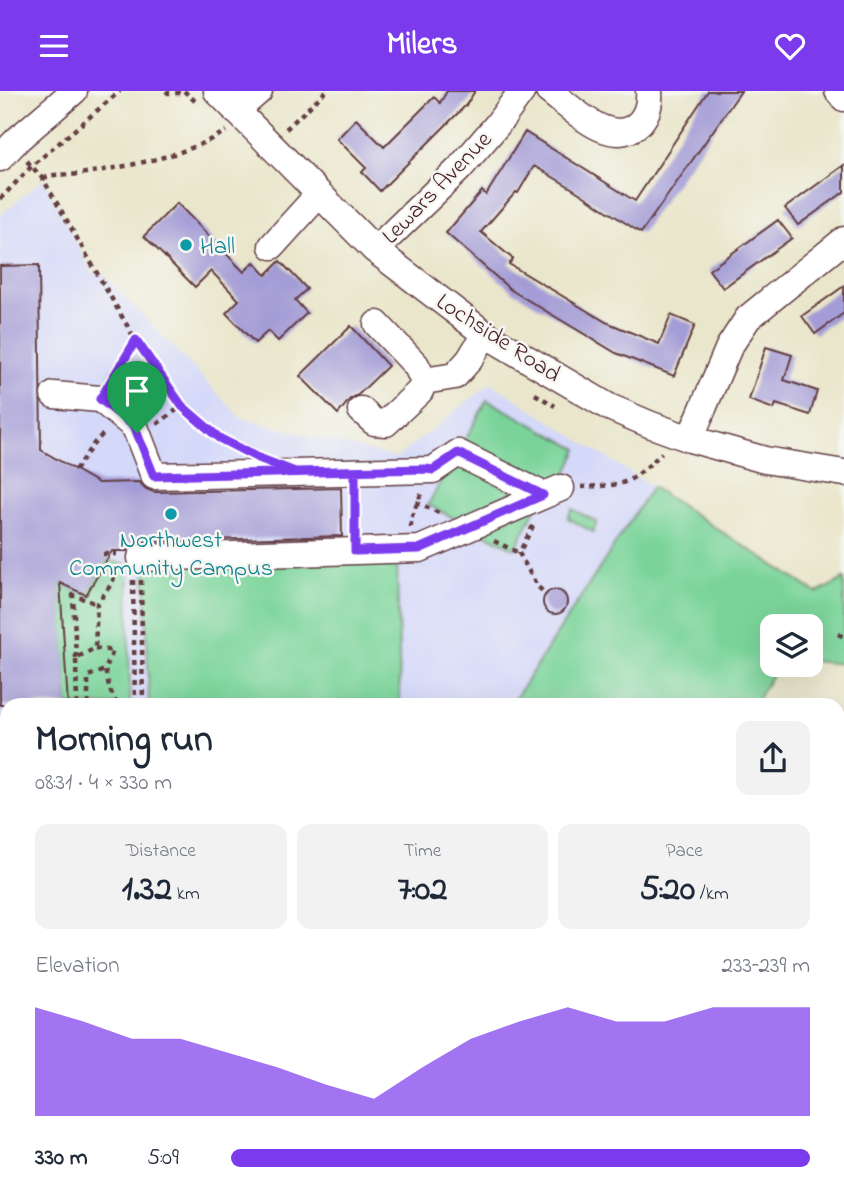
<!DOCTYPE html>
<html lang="en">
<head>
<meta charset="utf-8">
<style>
  body { margin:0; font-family:"Indie Flower",sans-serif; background:#f2f2f3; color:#1f2937; height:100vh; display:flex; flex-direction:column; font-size:26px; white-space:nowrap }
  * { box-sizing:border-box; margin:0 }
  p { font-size:23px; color:#747a83 }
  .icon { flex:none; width:38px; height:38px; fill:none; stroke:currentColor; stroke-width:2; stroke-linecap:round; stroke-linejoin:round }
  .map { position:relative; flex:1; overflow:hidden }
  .panel { position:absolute; left:0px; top:607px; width:845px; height:502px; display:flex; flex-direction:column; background:#fff; border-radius:21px 21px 0 0; box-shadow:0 7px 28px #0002 }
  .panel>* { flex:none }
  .fabs { position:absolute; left:760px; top:523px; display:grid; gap:14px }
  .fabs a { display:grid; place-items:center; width:63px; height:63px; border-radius:14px; background:#fff; box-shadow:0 7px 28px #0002; font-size:35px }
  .pin { position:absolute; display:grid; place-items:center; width:60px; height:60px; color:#fff; margin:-72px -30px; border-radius:50% 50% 50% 0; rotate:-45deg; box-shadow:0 0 7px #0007 }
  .pin .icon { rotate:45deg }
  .round { display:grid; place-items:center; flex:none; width:74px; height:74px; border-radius:14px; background:#f2f2f3 }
  .overview { display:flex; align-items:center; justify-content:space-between; height:119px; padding:0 35px }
  h1 { font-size:38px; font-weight:700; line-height:52px }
  .figures { display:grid; grid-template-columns:repeat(3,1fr); gap:10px; height:119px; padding:7px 35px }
  .figures div { display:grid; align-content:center; border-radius:14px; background:#f2f2f3; text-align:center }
  .figures b { font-size:35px; font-weight:700 }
  .figures small { font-size:19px; font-weight:400 }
  .figures p { font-size:19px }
  .chart { height:196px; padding:14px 35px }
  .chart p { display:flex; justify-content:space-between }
  .chart svg { width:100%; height:126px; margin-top:7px; fill:#7c3aed; opacity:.7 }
  ul { padding:0 35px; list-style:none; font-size:23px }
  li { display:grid; grid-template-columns:112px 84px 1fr; align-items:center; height:52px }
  li i { height:18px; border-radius:9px; background:#7c3aed }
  header { display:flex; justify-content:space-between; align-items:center; height:91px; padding:0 35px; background:#7c3aed; color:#fff; font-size:32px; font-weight:700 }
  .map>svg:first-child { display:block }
  .built { fill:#d4d8f9 }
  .park { fill:#7ad49a; stroke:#627a62; stroke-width:2 }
  .building { fill:#a49cd6 }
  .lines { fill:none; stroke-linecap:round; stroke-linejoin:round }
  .minor-casing { stroke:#623d43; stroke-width:29 }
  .path { stroke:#623d43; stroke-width:4.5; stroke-dasharray:5 5; stroke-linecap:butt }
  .minor { stroke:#fff; stroke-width:26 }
  .route-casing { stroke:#fff; stroke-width:14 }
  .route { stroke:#7c3aed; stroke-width:9 }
  .culture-dot { fill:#0f9aa8; stroke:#f6f6f2; stroke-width:2.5 }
  .labels { text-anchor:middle; stroke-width:5; stroke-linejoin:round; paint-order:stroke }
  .street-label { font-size:24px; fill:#4a1f2b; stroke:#f6f6f2 }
  .culture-label { font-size:24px; fill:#0d838f; stroke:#f6f6f2; text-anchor:start }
</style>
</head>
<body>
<header><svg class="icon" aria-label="menu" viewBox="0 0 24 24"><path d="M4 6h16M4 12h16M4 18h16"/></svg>Milers<svg class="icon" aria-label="heart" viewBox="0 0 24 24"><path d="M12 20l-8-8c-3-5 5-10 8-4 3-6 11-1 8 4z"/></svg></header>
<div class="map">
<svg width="844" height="1109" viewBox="0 0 844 1109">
  <rect width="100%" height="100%" fill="#f6f6f2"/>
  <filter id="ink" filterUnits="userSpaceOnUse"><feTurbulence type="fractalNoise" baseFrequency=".0143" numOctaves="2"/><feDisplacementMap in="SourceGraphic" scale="14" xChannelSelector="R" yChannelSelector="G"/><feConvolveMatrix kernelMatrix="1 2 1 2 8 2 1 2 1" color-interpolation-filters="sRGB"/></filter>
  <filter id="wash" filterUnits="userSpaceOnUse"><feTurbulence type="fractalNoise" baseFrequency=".00686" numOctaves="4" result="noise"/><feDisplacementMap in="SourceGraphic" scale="28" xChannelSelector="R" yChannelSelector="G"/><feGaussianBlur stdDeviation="1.57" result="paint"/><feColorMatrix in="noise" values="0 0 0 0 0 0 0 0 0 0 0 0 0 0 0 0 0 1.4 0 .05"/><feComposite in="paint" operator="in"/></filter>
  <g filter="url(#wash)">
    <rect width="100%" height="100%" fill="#eae6cb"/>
    <!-- built -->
    <path class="built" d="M43 88 93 183 101 181 241 327 396 367 491 292 820 504 772 536V574H778L754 614H7V885L0 886V125Z"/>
    <!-- park -->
    <path class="park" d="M487 309 578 358 556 406 462 355Z
      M453 368 538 413 515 458 428 414Z
      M652 396 817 502 844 488V573L810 570V536H772V574H778L754 614H511Z
      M572 418 597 431 593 441 568 427Z
      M397 467 400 614H149L145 472Z
      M107 469 128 474 130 614H68L59 492 86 504Z
      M0 670H7V848H0Z"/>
    <g id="blocks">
      <!-- building -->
      <path class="building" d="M447 0H475L466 14 380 100 362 81 366 77 337 48 356 28 384 56 434 6 440 12Z
        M708 0H741L641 142 570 96 534 75 518 102 516 101 481 141 513 168 509 173 606 231 659 253 671 224 695 234 674 285 616 262 511 199 446 142 482 100 486 104 525 41 635 110Z
        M844 74V101L798 134 785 117Z
        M177 112 244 181 254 171 266 184 280 170 307 198 295 209 307 222 278 250 268 240 255 252 226 222 239 209 211 180 195 196 144 145Z
        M778 129 792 147 723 197 709 179Z
        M39 174 41 359 98 392 139 391 146 398 154 401 341 397 342 445 140 451 132 454 127 460H112L86 504 60 492 68 614H0V175Z
        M844 195V222L815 243 802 225Z
        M351 235 388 275 358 304 350 308 338 323 300 285Z
        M766 256 792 264 784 289 817 300 810 324 776 313 774 318 749 309Z
        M543 511a12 12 0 1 1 24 0a12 12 0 1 1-24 0Z"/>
    </g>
  </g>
  <g filter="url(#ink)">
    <use href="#blocks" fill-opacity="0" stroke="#623d43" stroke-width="2"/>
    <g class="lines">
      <!-- minor casing -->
      <g class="minor-casing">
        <path id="minor" d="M217 0 375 159 485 243 609 316 649 333 690 348 765 369 844 382
          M549 0C572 17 612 60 640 31 648 22 650 12 649 0
          M838 0 844 7
          M236 20 259 0
          M0 67 18 48 74 0
          M272 155 319 103
          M375 159 459 78 497 34 522 0
          M424 290 455 285 470 268 485 243
          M54 304 100 308 135 336 154 385 433 379 458 362 543 404
          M361 319 374 331 386 332 420 300 424 290 416 274 377 233
          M690 348 729 256 748 227 844 149
          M141 467 420 458 561 397
          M838 718 844 711
          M838 918 844 920
          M531 1102 538 1109
          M108 1109 139 1102
          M707 1109 710 1102"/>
      </g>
      <!-- path -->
      <path class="path" d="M166 0 168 2H184
        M184 0 195 10
        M286 38 326 0
        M27 70 43 88 140 257 182 315 219 347 243 359
        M43 88C55 81 66 85 80 83 128 75 184 66 226 40
        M0 108 32 75 120 0
        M112 290 136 249
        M535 303 555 315
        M157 333 182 315
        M75 379 95 351 105 341
        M581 396C628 394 628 394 662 362
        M355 402V438
        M416 411 443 424
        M533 435 519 462 537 495 547 504
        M411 436V427L422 401
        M494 450 519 462
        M103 463H117
        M133 489 135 614
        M141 489 143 614
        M838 543 844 546
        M95 557 113 560 105 579 110 599 117 614
        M76 567 73 504 97 513
        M77 614 76 567 95 557 97 513 112 492 118 475
        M88 614V585L105 579
        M0 640 7 639
        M0 661H7
        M0 858 7 859
        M290 1102 297 1109
        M373 1109 396 1102"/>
      <!-- minor -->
      <use href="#minor" class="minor"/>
    </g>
  </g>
  <g class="lines" filter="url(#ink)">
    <!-- route casing -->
    <g class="route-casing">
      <path id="route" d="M137 342 154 385 355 380V460L419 458 543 404 458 362 433 379 426 378 295 381 256 366 219 347 182 315 136 249 100 308 135 336 137 342"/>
    </g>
    <!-- route -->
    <use href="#route" class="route"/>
  </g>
  <!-- markers -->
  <g class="culture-dot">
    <circle cx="186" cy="154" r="7"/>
    <circle cx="171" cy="423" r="7"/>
  </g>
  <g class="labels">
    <!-- street labels -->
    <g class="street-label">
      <text transform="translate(436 96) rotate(-46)" y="8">Lewars Avenue</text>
      <text transform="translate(499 246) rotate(33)" y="8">Lochside Road</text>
    </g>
    <!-- culture labels -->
    <g class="culture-label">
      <text x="200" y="162">Hall</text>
      <text x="171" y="456" text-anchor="middle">Northwest<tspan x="171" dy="28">Community Campus</tspan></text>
    </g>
  </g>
</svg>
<div class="fabs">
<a><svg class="icon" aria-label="layers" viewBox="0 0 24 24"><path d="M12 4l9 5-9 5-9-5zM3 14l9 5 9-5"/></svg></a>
</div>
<div class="pin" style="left:137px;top:342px;background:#1e9e55"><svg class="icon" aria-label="arrive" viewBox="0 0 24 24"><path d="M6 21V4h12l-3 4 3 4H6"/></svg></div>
<section class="panel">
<div class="overview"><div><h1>Morning run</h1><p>08:31 · 4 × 330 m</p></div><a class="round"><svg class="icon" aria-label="share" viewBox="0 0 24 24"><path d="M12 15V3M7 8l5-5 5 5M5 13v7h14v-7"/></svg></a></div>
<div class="figures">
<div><p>Distance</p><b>1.32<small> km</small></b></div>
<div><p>Time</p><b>7:02</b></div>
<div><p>Pace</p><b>5:20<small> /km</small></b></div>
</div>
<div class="chart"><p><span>Elevation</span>233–239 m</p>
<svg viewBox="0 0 160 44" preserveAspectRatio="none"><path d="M0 44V6L10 11L20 17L30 17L40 22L50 27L60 33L70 38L80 27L90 17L100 11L110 6L120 11L130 11L140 6L150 6L160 6V44z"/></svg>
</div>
<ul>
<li><b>330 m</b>5:09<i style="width:100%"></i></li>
</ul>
</section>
</div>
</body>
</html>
